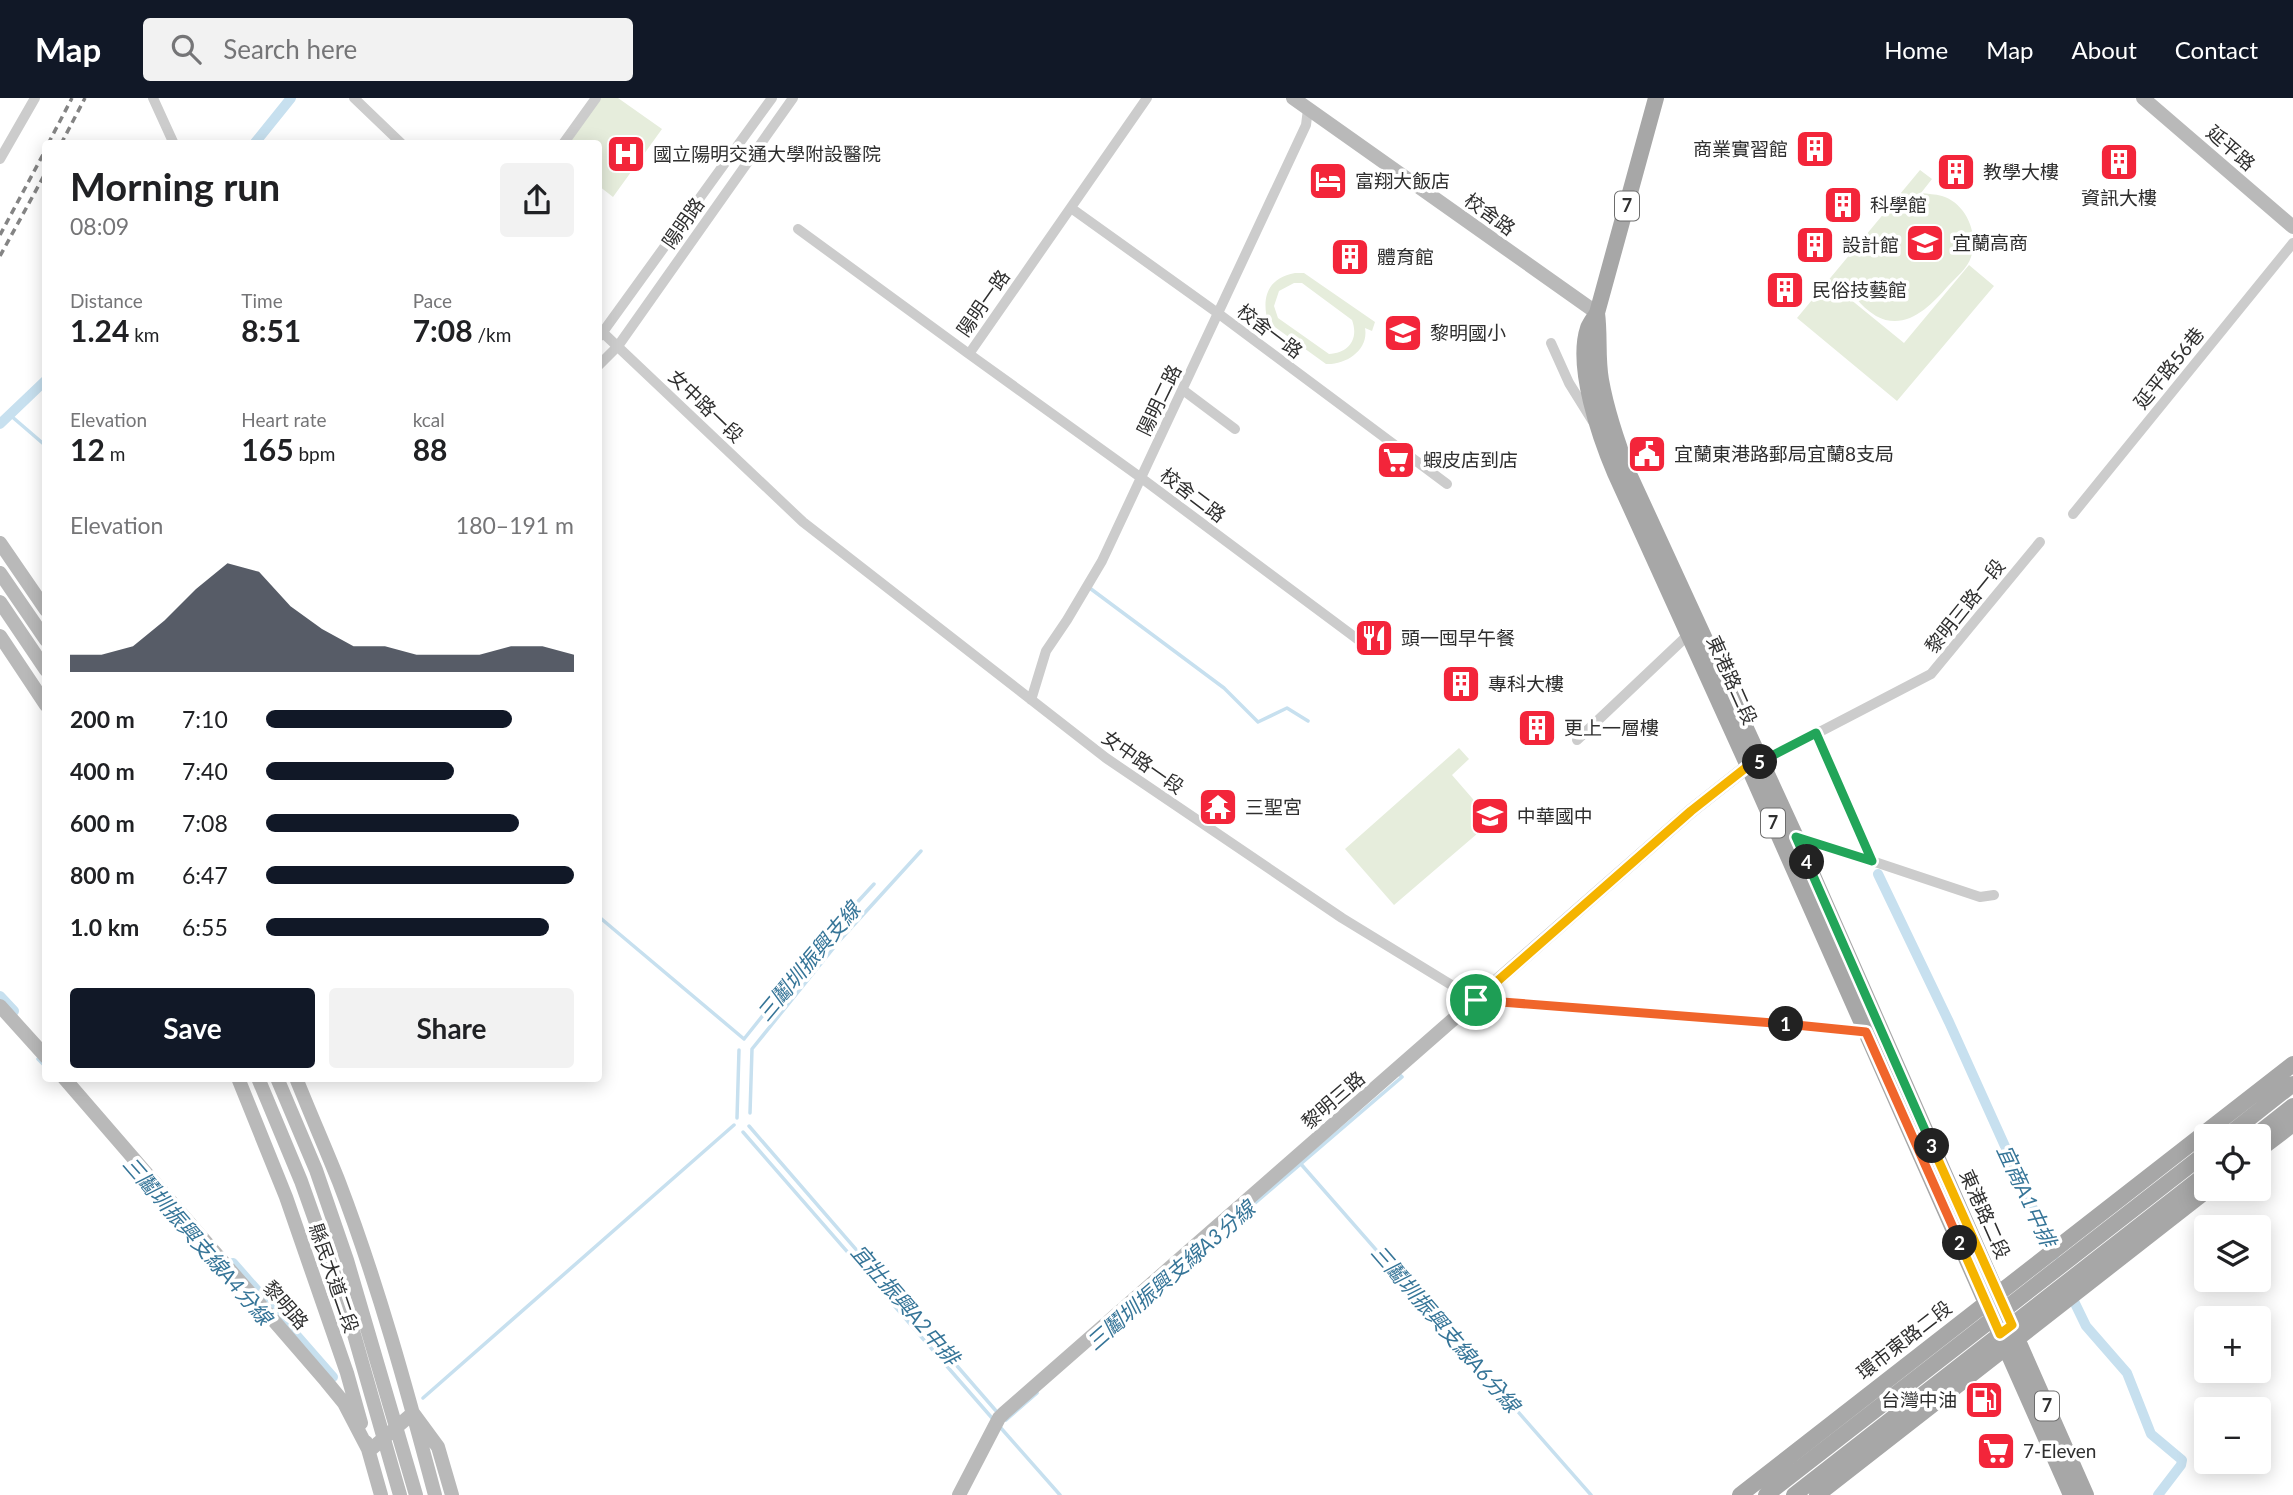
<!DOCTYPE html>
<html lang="en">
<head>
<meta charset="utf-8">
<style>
  body { margin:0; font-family:Lato,"Noto Sans TC",sans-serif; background:#f2f2f2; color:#202124; height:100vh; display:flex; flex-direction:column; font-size:26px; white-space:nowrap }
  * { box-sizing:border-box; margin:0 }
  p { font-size:23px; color:#757577 }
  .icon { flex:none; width:38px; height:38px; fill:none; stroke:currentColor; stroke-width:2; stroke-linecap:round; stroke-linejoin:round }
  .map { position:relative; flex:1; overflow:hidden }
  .details { position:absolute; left:42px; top:42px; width:560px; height:942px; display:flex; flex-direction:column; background:#fff; border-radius:7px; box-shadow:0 4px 18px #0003 }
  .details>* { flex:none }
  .controls { position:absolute; left:2194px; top:1026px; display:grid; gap:14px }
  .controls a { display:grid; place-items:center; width:77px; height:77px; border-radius:7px; background:#fff; box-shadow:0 4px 18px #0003; font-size:35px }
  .pin { position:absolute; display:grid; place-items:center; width:60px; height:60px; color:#fff; margin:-30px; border:4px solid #fff; border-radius:50%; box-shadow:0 2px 7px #0007 }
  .km { position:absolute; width:35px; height:35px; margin:-18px; border-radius:50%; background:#222; color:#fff; font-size:19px; line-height:35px; text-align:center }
  .round { display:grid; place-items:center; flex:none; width:74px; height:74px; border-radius:7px; background:#f2f2f2 }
  .headline { display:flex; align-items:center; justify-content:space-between; height:119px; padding:0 28px }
  h1 { font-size:38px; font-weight:700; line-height:52px }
  .metrics { display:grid; grid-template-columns:repeat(3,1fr); gap:10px; height:119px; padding:7px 28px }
  .metrics div { display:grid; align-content:center }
  .metrics b { font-size:30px; font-weight:700 }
  .metrics small { font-size:19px; font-weight:400 }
  .metrics p { font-size:19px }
  .chart { height:196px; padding:14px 28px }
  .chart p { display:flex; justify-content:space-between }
  .chart svg { width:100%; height:126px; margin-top:7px; fill:#111827; opacity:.7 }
  .cta { display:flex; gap:14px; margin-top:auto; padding:14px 28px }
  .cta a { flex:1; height:80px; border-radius:7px; background:#111827; color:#fff; font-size:28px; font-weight:700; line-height:80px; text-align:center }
  .cta a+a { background:#f2f2f2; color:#202124 }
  ul { padding:0 28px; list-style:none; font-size:23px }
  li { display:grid; grid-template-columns:112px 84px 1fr; align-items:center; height:52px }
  li i { height:18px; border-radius:9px; background:#111827 }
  header { display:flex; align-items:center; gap:42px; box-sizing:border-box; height:98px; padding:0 35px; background:#111827; color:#fff }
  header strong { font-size:33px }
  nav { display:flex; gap:38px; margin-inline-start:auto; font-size:24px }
  .search { width:490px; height:63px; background:#f2f2f2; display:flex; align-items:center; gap:18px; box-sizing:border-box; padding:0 24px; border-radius:7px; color:#757577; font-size:26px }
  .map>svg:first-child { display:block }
  .green { fill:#e6eddc; fill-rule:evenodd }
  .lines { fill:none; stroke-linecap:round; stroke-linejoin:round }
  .stream { stroke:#c7e0ef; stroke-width:3.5 }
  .canal { stroke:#c7e0ef; stroke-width:10 }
  .street { stroke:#ccc; stroke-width:10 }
  .secondary { stroke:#b9b9b9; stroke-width:14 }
  .primary { stroke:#a7a7a7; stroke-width:16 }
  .rail { stroke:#848484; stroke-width:3.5; stroke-dasharray:7 5; stroke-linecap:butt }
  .split-1-casing { stroke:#fff; stroke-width:14 }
  .split-2-casing { stroke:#fff; stroke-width:14 }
  .split-3-casing { stroke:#fff; stroke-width:14 }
  .split-4-casing { stroke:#fff; stroke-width:14 }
  .split-5-casing { stroke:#fff; stroke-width:14 }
  .split-6-casing { stroke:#fff; stroke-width:14 }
  .split-1 { stroke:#f0652b; stroke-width:9 }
  .split-2 { stroke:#f0652b; stroke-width:9 }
  .split-3 { stroke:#f5b400; stroke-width:9 }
  .split-4 { stroke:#22a559; stroke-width:9 }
  .split-5 { stroke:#22a559; stroke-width:9 }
  .split-6 { stroke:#f5b400; stroke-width:9 }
  .labels { text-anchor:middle; stroke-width:7; stroke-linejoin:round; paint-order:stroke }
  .shield { fill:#fff; stroke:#6d6d6d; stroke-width:2 }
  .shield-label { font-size:18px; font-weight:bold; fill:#2f2f2f }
  .street-label { font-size:19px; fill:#2f2f2f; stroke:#fff }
  .poi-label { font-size:19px; fill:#2f2f2f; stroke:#fff; text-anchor:start }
  .water-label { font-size:21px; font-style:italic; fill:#367598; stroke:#fff }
</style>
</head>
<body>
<header>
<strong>Map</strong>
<div class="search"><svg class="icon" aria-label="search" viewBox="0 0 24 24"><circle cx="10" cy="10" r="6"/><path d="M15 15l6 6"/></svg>Search here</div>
<nav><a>Home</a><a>Map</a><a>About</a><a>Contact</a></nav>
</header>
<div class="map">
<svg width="2293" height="1397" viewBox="0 0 2293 1397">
  <rect width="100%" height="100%" fill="#fff"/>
  <!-- green -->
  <path class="green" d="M599 0H618L662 31 613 99 599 88 598 46H566Z
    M1920 72 1932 81 1921 95C1928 96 1935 96 1942 98 1966 105 1979 136 1971 159 1968 170 1955 180 1948 188 1930 209 1905 234 1876 218 1868 213 1861 207 1856 200 1853 193 1851 186 1848 180L1839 192 1904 245 1969 167 1994 188 1897 303 1797 220Z
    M1295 175H1304L1375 224 1372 233 1365 230C1369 252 1346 267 1326 266L1268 224C1261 199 1268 180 1295 175ZM1294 185H1302L1352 222C1359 241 1349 255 1329 256L1278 220 1274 208 1279 193Z
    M1459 650 1469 661 1452 677 1492 723 1394 807 1345 751Z"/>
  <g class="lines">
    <!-- stream -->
    <path class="stream" d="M10 317 46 348
      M1091 491 1224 590 1258 624 1287 610 1308 623
      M598 818 744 941 829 835 874 786
      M38 961 46 969
      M750 1015 752 951 840 842 921 753
      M737 1020 739 952
      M749 1028 997 1314
      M743 1034 992 1320
      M1300 1065 1591 1397
      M1206 1147 1402 979 1400 977
      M423 1300 734 1027
      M1006 1322 1037 1295
      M1000 1329 1060 1397"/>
    <!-- canal -->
    <path class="canal" d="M254 46 291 0
      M0 326 46 282
      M1878 776 1949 924 2054 1157
      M0 898 14 913
      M233 1165 333 1279
      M2070 1195 2086 1228 2127 1275 2151 1336 2182 1362 2181 1367 2158 1397"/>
    <!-- street -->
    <path class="street" d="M153 0 174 46
      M354 0 402 46
      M563 46 596 0
      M0 61 35 0
      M1071 110 1219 216 1447 386
      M798 131 969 256 1147 0
      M598 230 803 424 1106 660 1342 820 1476 902 1783 926 1867 935
      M600 238 772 0
      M1551 245 1569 285 1592 322
      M969 256 1140 379 1360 543
      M598 268 618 248 793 0
      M1183 292 1235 331
      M2073 416 2293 145
      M1031 602 1046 553 1067 522 1102 463 1306 27 1308 11
      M1816 635 1872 763
      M1577 642 1688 537
      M1762 664 1931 576 2040 444
      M1795 739 1872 763 1980 799 1994 797"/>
    <!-- secondary -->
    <path class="secondary" d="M1293 0 1597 215
      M2143 0 2293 129
      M0 445 46 512
      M0 475 46 542
      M0 504 46 572
      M0 538 46 607
      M0 908 46 959
      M64 980 326 1283 344 1305 369 1353 413 1315 438 1349 452 1397
      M238 980 286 1099 347 1275 361 1325
      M258 980 301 1083 347 1212 400 1397
      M277 980 316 1072 347 1162 416 1397
      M296 980C310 1015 325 1049 339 1084 378 1186 407 1292 435 1397
      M366 1344 381 1397
      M959 1397 999 1320 1004 1315 1691 713 1748 668 1758 665"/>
    <!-- primary -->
    <path class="primary" d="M1656 0 1597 215C1594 220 1590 225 1588 230 1575 268 1600 340 1615 375L1748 668 2071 1397
      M1597 215C1600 237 1597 260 1601 282 1607 316 1618 347 1630 378L1796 739 2086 1397
      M2227 1038 2293 986
      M2255 1038 2293 1008
      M2259 1052 2293 1026
      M1740 1397 2293 966
      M1766 1397 2207 1054
      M1794 1397 2207 1075
      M1817 1397 2210 1090"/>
    <!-- rail -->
    <path class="rail" d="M48 46 72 0
      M61 46 85 0
      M0 137 46 51
      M0 158 46 74"/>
  </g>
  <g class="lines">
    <!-- split-1 casing -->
    <g class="split-1-casing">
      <path id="split-1" d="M1476 902 1786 926"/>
    </g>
    <!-- split-2 casing -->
    <g class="split-2-casing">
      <path id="split-2" d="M1786 926 1866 934 1960 1145"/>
    </g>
    <!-- split-3 casing -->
    <g class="split-3-casing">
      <path id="split-3" d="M1932 1048 2012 1227 2000 1236 1960 1145"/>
    </g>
    <!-- split-4 casing -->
    <g class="split-4-casing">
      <path id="split-4" d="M1807 764 1932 1048"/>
    </g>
    <!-- split-5 casing -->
    <g class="split-5-casing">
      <path id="split-5" d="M1760 664 1816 635 1872 763 1796 739 1807 764"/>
    </g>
    <!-- split-6 casing -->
    <g class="split-6-casing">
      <path id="split-6" d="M1476 902 1691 713 1748 668 1760 664"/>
    </g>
    <!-- split-1 -->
    <use href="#split-1" class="split-1"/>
    <!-- split-2 -->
    <use href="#split-2" class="split-2"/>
    <!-- split-3 -->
    <use href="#split-3" class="split-3"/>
    <!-- split-4 -->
    <use href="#split-4" class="split-4"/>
    <!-- split-5 -->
    <use href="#split-5" class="split-5"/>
    <!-- split-6 -->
    <use href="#split-6" class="split-6"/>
  </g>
  <!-- icons -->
  <defs>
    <g id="building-square" transform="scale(2.0125)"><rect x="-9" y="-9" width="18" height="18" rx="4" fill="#f3253a" stroke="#fff"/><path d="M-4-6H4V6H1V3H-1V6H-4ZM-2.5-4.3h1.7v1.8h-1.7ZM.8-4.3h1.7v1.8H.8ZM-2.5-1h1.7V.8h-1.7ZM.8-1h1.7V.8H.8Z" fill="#fff"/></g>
    <g id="hospital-square" transform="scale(2.0125)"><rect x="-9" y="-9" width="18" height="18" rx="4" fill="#f3253a" stroke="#fff"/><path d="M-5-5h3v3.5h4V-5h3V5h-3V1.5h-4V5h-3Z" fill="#fff"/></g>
    <g id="hotel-square" transform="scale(2.0125)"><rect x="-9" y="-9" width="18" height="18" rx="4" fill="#f3253a" stroke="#fff"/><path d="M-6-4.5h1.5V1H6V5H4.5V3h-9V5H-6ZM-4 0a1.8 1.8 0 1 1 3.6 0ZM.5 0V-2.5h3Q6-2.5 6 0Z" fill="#fff"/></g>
    <g id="school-square" transform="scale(2.0125)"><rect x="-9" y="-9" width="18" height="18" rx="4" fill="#f3253a" stroke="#fff"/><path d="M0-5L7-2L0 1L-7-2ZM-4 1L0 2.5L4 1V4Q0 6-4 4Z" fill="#fff"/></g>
    <g id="civic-square" transform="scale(2.0125)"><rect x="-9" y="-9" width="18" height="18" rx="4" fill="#f3253a" stroke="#fff"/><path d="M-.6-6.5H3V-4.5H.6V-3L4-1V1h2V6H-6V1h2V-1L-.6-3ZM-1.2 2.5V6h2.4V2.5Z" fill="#fff"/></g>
    <g id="supermarket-square" transform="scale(2.0125)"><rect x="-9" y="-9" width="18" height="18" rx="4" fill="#f3253a" stroke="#fff"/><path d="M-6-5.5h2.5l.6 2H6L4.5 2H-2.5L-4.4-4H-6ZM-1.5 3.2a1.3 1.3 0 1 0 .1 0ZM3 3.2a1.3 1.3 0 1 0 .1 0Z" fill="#fff"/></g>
    <g id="restaurant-square" transform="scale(2.0125)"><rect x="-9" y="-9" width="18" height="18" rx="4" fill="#f3253a" stroke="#fff"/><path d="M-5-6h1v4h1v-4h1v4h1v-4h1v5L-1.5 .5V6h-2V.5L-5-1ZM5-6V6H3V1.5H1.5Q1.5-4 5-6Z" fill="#fff"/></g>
    <g id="temple-square" transform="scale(2.0125)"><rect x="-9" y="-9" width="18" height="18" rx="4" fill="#f3253a" stroke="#fff"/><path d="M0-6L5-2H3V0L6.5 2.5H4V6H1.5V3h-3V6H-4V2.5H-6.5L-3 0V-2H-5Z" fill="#fff"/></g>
    <g id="fuel-square" transform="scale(2.0125)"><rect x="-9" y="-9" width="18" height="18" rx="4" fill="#f3253a" stroke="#fff"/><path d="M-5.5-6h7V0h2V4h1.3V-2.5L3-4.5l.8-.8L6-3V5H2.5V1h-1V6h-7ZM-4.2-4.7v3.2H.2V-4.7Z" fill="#fff"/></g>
  </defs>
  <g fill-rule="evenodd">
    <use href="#building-square" x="1815" y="51"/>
    <use href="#hospital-square" x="626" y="56"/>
    <use href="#building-square" x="2119" y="64"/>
    <use href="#building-square" x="1956" y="74"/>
    <use href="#hotel-square" x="1328" y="83"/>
    <use href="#building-square" x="1843" y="107"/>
    <use href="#school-square" x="1925" y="145"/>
    <use href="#building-square" x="1815" y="147"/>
    <use href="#building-square" x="1350" y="159"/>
    <use href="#building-square" x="1785" y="192"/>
    <use href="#school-square" x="1403" y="235"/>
    <use href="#civic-square" x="1647" y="356"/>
    <use href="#supermarket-square" x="1396" y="362"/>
    <use href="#restaurant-square" x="1374" y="540"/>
    <use href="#building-square" x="1461" y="586"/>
    <use href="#building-square" x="1537" y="630"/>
    <use href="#temple-square" x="1218" y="709"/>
    <use href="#school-square" x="1490" y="718"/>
    <use href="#fuel-square" x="1984" y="1302"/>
    <use href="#supermarket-square" x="1996" y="1353"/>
  </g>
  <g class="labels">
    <!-- shield labels -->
    <g class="shield">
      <rect x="1615" y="93.5" width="24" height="29" rx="5"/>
      <rect x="1761" y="710.5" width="24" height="29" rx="5"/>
      <rect x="2035" y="1293.5" width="24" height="29" rx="5"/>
    </g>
    <g class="shield-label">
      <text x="1627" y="114">7</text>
      <text x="1773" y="731">7</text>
      <text x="2047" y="1314">7</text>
    </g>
    <!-- street labels -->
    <g class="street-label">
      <text transform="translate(2231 50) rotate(41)" y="7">延平路</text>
      <text transform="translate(1490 116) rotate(36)" y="7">校舍路</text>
      <text transform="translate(683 125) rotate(-55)" y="7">陽明路</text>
      <text transform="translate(983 205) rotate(-55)" y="7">陽明一路</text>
      <text transform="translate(1270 233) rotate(37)" y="7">校舍一路</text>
      <text transform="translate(2169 270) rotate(-51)" y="7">延平路56巷</text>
      <text transform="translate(1159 302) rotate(-64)" y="7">陽明二路</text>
      <text transform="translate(706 308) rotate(44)" y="7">女中路一段</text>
      <text transform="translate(1193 397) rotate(37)" y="7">校舍二路</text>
      <text transform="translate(1965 508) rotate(-51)" y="7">黎明三路一段</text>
      <text transform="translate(1732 582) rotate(66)" y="7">東港路二段</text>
      <text transform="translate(1143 664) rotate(35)" y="7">女中路一段</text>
      <text transform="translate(1333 1002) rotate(-41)" y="7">黎明三路</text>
      <text transform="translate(1985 1116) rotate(66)" y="7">東港路二段</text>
      <text transform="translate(334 1180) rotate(71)" y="7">縣民大道二段</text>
      <text transform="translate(286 1207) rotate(49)" y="7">黎明路</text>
      <text transform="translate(1904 1242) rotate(-38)" y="7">環市東路二段</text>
    </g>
    <!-- poi labels -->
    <g class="poi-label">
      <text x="1788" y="58" text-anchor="end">商業實習館</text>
      <text x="653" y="63">國立陽明交通大學附設醫院</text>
      <text x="1983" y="81">教學大樓</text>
      <text x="1355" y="90">富翔大飯店</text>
      <text x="2119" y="107" text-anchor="middle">資訊大樓</text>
      <text x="1870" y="114">科學館</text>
      <text x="1952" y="152">宜蘭高商</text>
      <text x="1842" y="154">設計館</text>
      <text x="1377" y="166">體育館</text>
      <text x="1812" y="199">民俗技藝館</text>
      <text x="1430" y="242">黎明國小</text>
      <text x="1674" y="363">宜蘭東港路郵局宜蘭8支局</text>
      <text x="1423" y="369">蝦皮店到店</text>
      <text x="1401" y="547">頭一囤早午餐</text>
      <text x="1488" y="593">專科大樓</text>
      <text x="1564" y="637">更上一層樓</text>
      <text x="1245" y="716">三聖宮</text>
      <text x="1517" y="725">中華國中</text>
      <text x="1957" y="1309" text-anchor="end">台灣中油</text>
      <text x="2023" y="1360">7-Eleven</text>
    </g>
    <!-- water labels -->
    <g class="water-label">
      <text transform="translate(809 864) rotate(-50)" y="7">三鬮圳振興支線</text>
      <text transform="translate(2026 1098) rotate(65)" y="7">宜商A1中排</text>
      <text transform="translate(197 1143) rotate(49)" y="7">三鬮圳振興支線A4分線</text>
      <text transform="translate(1171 1178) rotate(-41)" y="7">三鬮圳振興支線A3分線</text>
      <text transform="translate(905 1207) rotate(49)" y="7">宜壯振興A2中排</text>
      <text transform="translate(1445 1231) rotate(49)" y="7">三鬮圳振興支線A6分線</text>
    </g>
  </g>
</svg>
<div class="controls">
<a><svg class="icon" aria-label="locate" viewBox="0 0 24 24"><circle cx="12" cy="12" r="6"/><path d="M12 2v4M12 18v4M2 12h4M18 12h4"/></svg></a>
<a><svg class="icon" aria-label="layers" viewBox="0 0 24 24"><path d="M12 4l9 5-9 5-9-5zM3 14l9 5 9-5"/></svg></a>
<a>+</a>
<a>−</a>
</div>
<div class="pin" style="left:1476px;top:902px;background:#1e9e55"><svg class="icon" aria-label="arrive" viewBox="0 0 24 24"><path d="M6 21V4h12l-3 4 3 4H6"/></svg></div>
<b class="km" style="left:1786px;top:926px">1</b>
<b class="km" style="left:1960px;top:1145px">2</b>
<b class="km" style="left:1932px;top:1048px">3</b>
<b class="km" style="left:1807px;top:764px">4</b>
<b class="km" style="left:1760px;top:664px">5</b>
<section class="details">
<div class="headline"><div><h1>Morning run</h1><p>08:09</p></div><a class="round"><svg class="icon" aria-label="share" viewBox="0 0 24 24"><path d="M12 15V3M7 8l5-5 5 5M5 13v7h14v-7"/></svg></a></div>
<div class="metrics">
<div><p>Distance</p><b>1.24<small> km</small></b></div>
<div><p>Time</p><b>8:51</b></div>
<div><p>Pace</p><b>7:08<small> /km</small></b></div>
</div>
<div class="metrics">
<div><p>Elevation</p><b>12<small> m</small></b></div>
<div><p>Heart rate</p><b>165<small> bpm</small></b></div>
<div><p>kcal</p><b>88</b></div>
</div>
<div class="chart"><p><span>Elevation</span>180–191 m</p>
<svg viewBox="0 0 160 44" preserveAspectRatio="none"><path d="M0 44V38L10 38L20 35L30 26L40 15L50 6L60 9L70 21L80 29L90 35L100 35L110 38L120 38L130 38L140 35L150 35L160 38V44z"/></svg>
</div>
<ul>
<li><b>200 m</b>7:10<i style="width:80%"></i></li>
<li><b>400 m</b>7:40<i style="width:61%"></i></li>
<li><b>600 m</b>7:08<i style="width:82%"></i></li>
<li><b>800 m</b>6:47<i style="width:100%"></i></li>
<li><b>1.0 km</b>6:55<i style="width:92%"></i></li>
</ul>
<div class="cta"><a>Save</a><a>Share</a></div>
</section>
</div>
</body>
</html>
